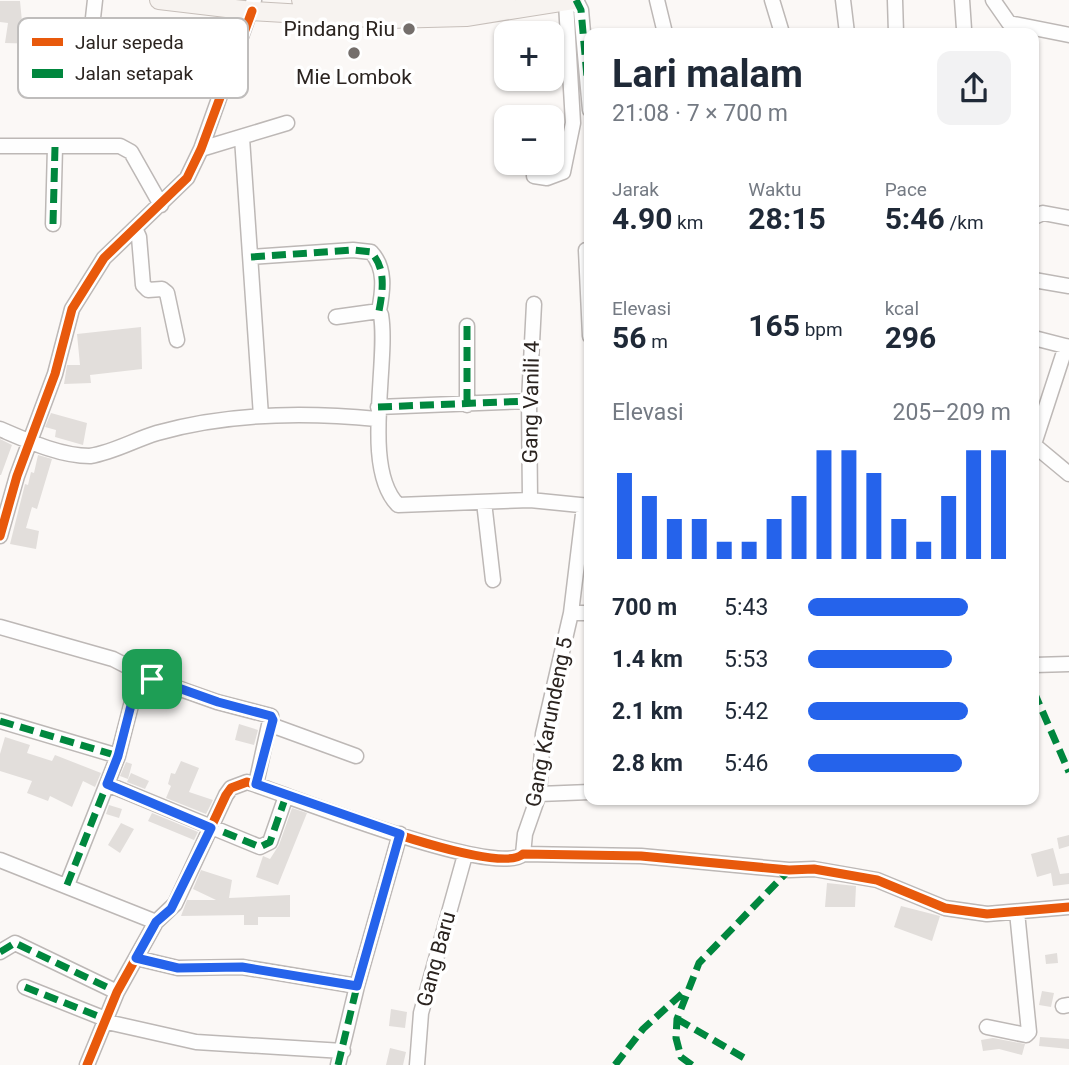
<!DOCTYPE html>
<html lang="id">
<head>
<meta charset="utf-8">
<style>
  body { margin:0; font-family:Roboto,sans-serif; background:#f2f2f3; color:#1f2937; height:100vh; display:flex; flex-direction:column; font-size:26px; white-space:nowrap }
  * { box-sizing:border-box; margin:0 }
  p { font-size:23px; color:#747a83 }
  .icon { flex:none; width:38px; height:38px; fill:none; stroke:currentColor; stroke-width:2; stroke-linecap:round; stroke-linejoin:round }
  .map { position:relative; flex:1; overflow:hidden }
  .drawer { position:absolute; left:584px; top:28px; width:455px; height:777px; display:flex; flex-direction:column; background:#fff; border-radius:14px; box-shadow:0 2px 5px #0004 }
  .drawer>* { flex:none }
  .controls { position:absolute; left:494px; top:21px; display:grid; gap:14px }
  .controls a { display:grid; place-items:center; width:70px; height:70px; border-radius:14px; background:#fff; box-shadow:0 2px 5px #0004; font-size:35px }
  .pin { position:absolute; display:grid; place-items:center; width:60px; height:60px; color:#fff; margin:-30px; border-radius:14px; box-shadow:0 4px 10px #0006 }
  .round { display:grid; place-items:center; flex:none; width:74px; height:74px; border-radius:14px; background:#f2f2f3 }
  .headline { display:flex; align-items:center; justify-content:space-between; height:119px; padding:0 28px }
  h1 { font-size:38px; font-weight:700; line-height:52px }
  .metrics { display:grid; grid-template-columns:repeat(3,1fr); gap:10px; height:119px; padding:7px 28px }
  .metrics div { display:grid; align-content:center }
  .metrics b { font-size:30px; font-weight:700 }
  .metrics small { font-size:19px; font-weight:400 }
  .metrics p { font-size:19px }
  .chart { height:196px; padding:14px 28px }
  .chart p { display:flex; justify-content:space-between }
  .chart svg { width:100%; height:126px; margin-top:7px; stroke:#2563eb; stroke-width:6 }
  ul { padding:0 28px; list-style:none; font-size:23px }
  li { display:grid; grid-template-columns:112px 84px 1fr; align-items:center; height:52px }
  li i { height:18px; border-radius:9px; background:#2563eb }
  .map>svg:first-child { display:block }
  .building { fill:#e2dedb }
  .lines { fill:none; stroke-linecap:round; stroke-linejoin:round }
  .minor-casing { stroke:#bdb8b6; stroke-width:17 }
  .major-casing { stroke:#c7bfba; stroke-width:20 }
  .minor { stroke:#fefefe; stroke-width:14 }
  .major { stroke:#f7f3f0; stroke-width:18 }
  .quiet { stroke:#00873e; stroke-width:7; stroke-dasharray:14 7; stroke-linecap:butt }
  .cycleway-casing { stroke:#fff; stroke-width:13 }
  .cycleway { stroke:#e8590c; stroke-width:9 }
  .route-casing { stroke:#fff; stroke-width:14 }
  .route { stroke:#2563eb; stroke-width:9 }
  .poi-dot { fill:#746e6b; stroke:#fff; stroke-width:2.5 }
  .labels { text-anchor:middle; stroke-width:7; stroke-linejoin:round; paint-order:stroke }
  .poi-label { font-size:21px; fill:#2b2420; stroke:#fff; text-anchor:end }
  .street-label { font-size:21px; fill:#2b2420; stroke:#fff }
  .key { fill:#fff; stroke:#bfbdbc; stroke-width:2 }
  .key-label { font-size:19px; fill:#2b2420 }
</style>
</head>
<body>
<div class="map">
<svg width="1069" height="1065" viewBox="0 0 1069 1065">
  <rect width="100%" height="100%" fill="#fbf8f6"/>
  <!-- building -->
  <path class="building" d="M0 1H20L23 32 42 33 41 44 5 43 8 23 0 22Z
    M141 327 142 369 90 375 91 383 64 384 67 365H80L77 334Z
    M51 413 87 423 83 445 55 437 56 430 45 427Z
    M0 439 12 445 1 475H0Z
    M38 455 52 459 37 509 32 507 26 528 39 531 36 549 10 544 25 484 28 485 31 472 34 473Z
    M239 724 258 730 254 745 235 740Z
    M5 737 30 745 27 753 52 761 55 755 101 773 95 787 83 781 72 807 50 796 48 801 27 793 32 781 0 771V754Z
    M181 761 199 768 189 792 213 800 206 814 166 798 171 786 168 784 171 773 175 774Z
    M126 762 132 764 128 779 120 776Z
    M131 773 149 781 145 789 127 782Z
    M109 805 122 809 119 818 106 814Z
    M292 808 307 813 278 885 256 877 263 856 270 859 279 845Z
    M152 813 198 832 194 840 148 821Z
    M121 823 134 829 120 853 108 845Z
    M1069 835V846L1059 849 1057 838Z
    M1053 848 1060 874 1069 873V884L1053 886 1051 873 1037 877 1031 854Z
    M201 870 232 880 229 898 290 895V917H258V925H244V915L181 916 187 900H216L193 889Z
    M827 883 856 886 855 907H825Z
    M901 906 940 916 932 941 894 927Z
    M1057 953 1058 963 1046 964 1045 955Z
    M1042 991 1054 993 1051 1007 1039 1005Z
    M391 1009 407 1012 405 1028 389 1026Z
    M1040 1037 1069 1039V1049L1039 1046Z
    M993 1038 1025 1044 1022 1055 999 1049 983 1051 981 1040Z
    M390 1048 406 1052 403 1065H386Z"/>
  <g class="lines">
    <!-- minor casing -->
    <g class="minor-casing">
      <path id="minor" d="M95 0 91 36 95 81
        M576 0 581 10 590 110
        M657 0 665 33
        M772 0 782 33
        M843 0 847 33
        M895 0 896 33
        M962 0 964 29
        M993 0 1009 23 1069 35
        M242 138 261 416
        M0 146H120L131 152 161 205
        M201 149 287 123
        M534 176 547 178 563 172 573 123 566 3
        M1034 217 1043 213 1069 218
        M53 224 55 147
        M135 228 139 237 143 285 148 290 162 289 167 293 177 340
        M586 250 590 336
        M251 257 353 250 371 252C386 268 383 290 379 311
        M1034 280 1069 286
        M336 317 379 311 381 315C389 362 361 468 398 505L530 500 590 506
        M467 326V405
        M1034 338 1069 347
        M378 407 529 401
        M0 429C28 441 60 456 90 456 114 452 134 440 157 433 227 413 305 412 377 419
        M1034 444 1066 346
        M1034 445 1069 474
        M530 500 529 401 534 304
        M484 502 493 580
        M0 536 17 476 55 374 72 309 104 258 187 178 201 149 254 0
        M571 613H590
        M0 627 113 659 152 679 217 702 271 716 256 784
        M1034 665 1069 664
        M0 721 118 756
        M271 725 356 756
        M107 784 260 847 270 842 286 796
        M539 794 590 792
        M523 854 525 834 539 794 543 734 571 613 584 506
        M0 860 156 922
        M67 885 118 756 139 674
        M0 952 15 943 117 992
        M136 958 178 968 242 967 357 986
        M25 987 108 1020
        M1063 1006 1069 1005
        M107 1022 196 1042 343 1051
        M987 1027 1026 1035 1029 1032 1017 912
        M87 1065 117 992 156 922 175 904 226 795 231 788 247 782C289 795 496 879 523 854L641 856 789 870 814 869 877 880 945 908 987 914 1069 907
        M338 1065 357 986 400 834
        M417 1065 421 1013 465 855"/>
    </g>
    <!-- major casing -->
    <g class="major-casing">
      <path id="major" d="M159 0 252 11 389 19 466 17 573 0
        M301 0 391 6 506 0"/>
    </g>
    <!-- minor -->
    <use href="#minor" class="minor"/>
    <!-- major -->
    <use href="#major" class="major"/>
    <!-- quiet -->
    <path class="quiet" d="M576 0 581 10 590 110
      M53 224 55 147
      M251 257 353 250 371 252C386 268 383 290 379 311
      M467 326V405
      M378 407 529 401
      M1034 692 1069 772
      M0 721 118 756
      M107 784 260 847 270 842 286 796
      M67 885 118 756 139 674
      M0 952 15 943 117 992
      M25 987 108 1020
      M677 1019 746 1059
      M338 1065 357 986 400 834
      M615 1065 643 1029 685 991
      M692 1065 681 1057 676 1038 677 1019 699 963 789 870"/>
    <!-- cycleway casing -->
    <g class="cycleway-casing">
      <path id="cycleway" d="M0 536 17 476 55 374 72 309 104 258 187 178 201 149 252 11
        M87 1065 117 992 156 922 175 904 226 795 231 788 247 782C289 795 496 879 523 854L641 856 789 870 814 869 877 880 945 908 987 914 1069 907"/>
    </g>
    <!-- cycleway -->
    <use href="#cycleway" class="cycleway"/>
  </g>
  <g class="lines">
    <!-- route casing -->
    <g class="route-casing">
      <path id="route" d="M139 674 218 702 271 716 273 720 256 784 400 834 357 986 242 967 178 968 136 958 156 922 171 909 211 828 107 784 118 756Z"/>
    </g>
    <!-- route -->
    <use href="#route" class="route"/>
  </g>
  <!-- markers -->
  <g class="poi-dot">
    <circle cx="409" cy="29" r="7"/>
    <circle cx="354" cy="53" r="7"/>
  </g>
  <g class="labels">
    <!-- poi labels -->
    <g class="poi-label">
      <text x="395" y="36">Pindang Riu</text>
      <text x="354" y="84" text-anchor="middle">Mie Lombok</text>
    </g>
    <!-- street labels -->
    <g class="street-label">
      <text transform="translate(531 402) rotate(-89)" y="7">Gang Vanili 4</text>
      <text transform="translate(549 722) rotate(-79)" y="7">Gang Karundeng 5</text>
      <text transform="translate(436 959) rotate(-75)" y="7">Gang Baru</text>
    </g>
  </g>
  <!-- legend -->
  <rect x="18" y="18" width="230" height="80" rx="10" class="key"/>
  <rect x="32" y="38" width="31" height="8" fill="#e8590c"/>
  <rect x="32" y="69" width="31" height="9" fill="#00873e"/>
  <g class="key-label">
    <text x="75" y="49">Jalur sepeda</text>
    <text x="75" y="80">Jalan setapak</text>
  </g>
</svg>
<div class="controls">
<a>+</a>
<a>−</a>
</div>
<div class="pin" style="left:152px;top:679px;background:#1e9e55"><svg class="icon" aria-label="arrive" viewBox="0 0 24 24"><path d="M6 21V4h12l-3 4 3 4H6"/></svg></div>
<section class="drawer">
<div class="headline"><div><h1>Lari malam</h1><p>21:08 · 7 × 700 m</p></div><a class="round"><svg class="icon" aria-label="share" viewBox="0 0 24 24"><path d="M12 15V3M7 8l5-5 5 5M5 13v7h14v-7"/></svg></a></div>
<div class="metrics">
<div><p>Jarak</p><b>4.90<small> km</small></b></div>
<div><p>Waktu</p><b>28:15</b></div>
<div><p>Pace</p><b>5:46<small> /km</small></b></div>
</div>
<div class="metrics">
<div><p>Elevasi</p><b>56<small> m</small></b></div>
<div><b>165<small> bpm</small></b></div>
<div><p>kcal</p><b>296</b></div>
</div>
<div class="chart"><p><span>Elevasi</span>205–209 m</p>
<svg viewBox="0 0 160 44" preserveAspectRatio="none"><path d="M5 44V14M15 44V22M25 44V30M35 44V30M45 44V38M55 44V38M65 44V30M75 44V22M85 44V6M95 44V6M105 44V14M115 44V30M125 44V38M135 44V22M145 44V6M155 44V6"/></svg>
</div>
<ul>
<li><b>700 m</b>5:43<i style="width:79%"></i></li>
<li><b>1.4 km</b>5:53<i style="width:71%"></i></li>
<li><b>2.1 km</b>5:42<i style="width:79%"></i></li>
<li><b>2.8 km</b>5:46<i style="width:76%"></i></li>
</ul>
</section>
</div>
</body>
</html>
